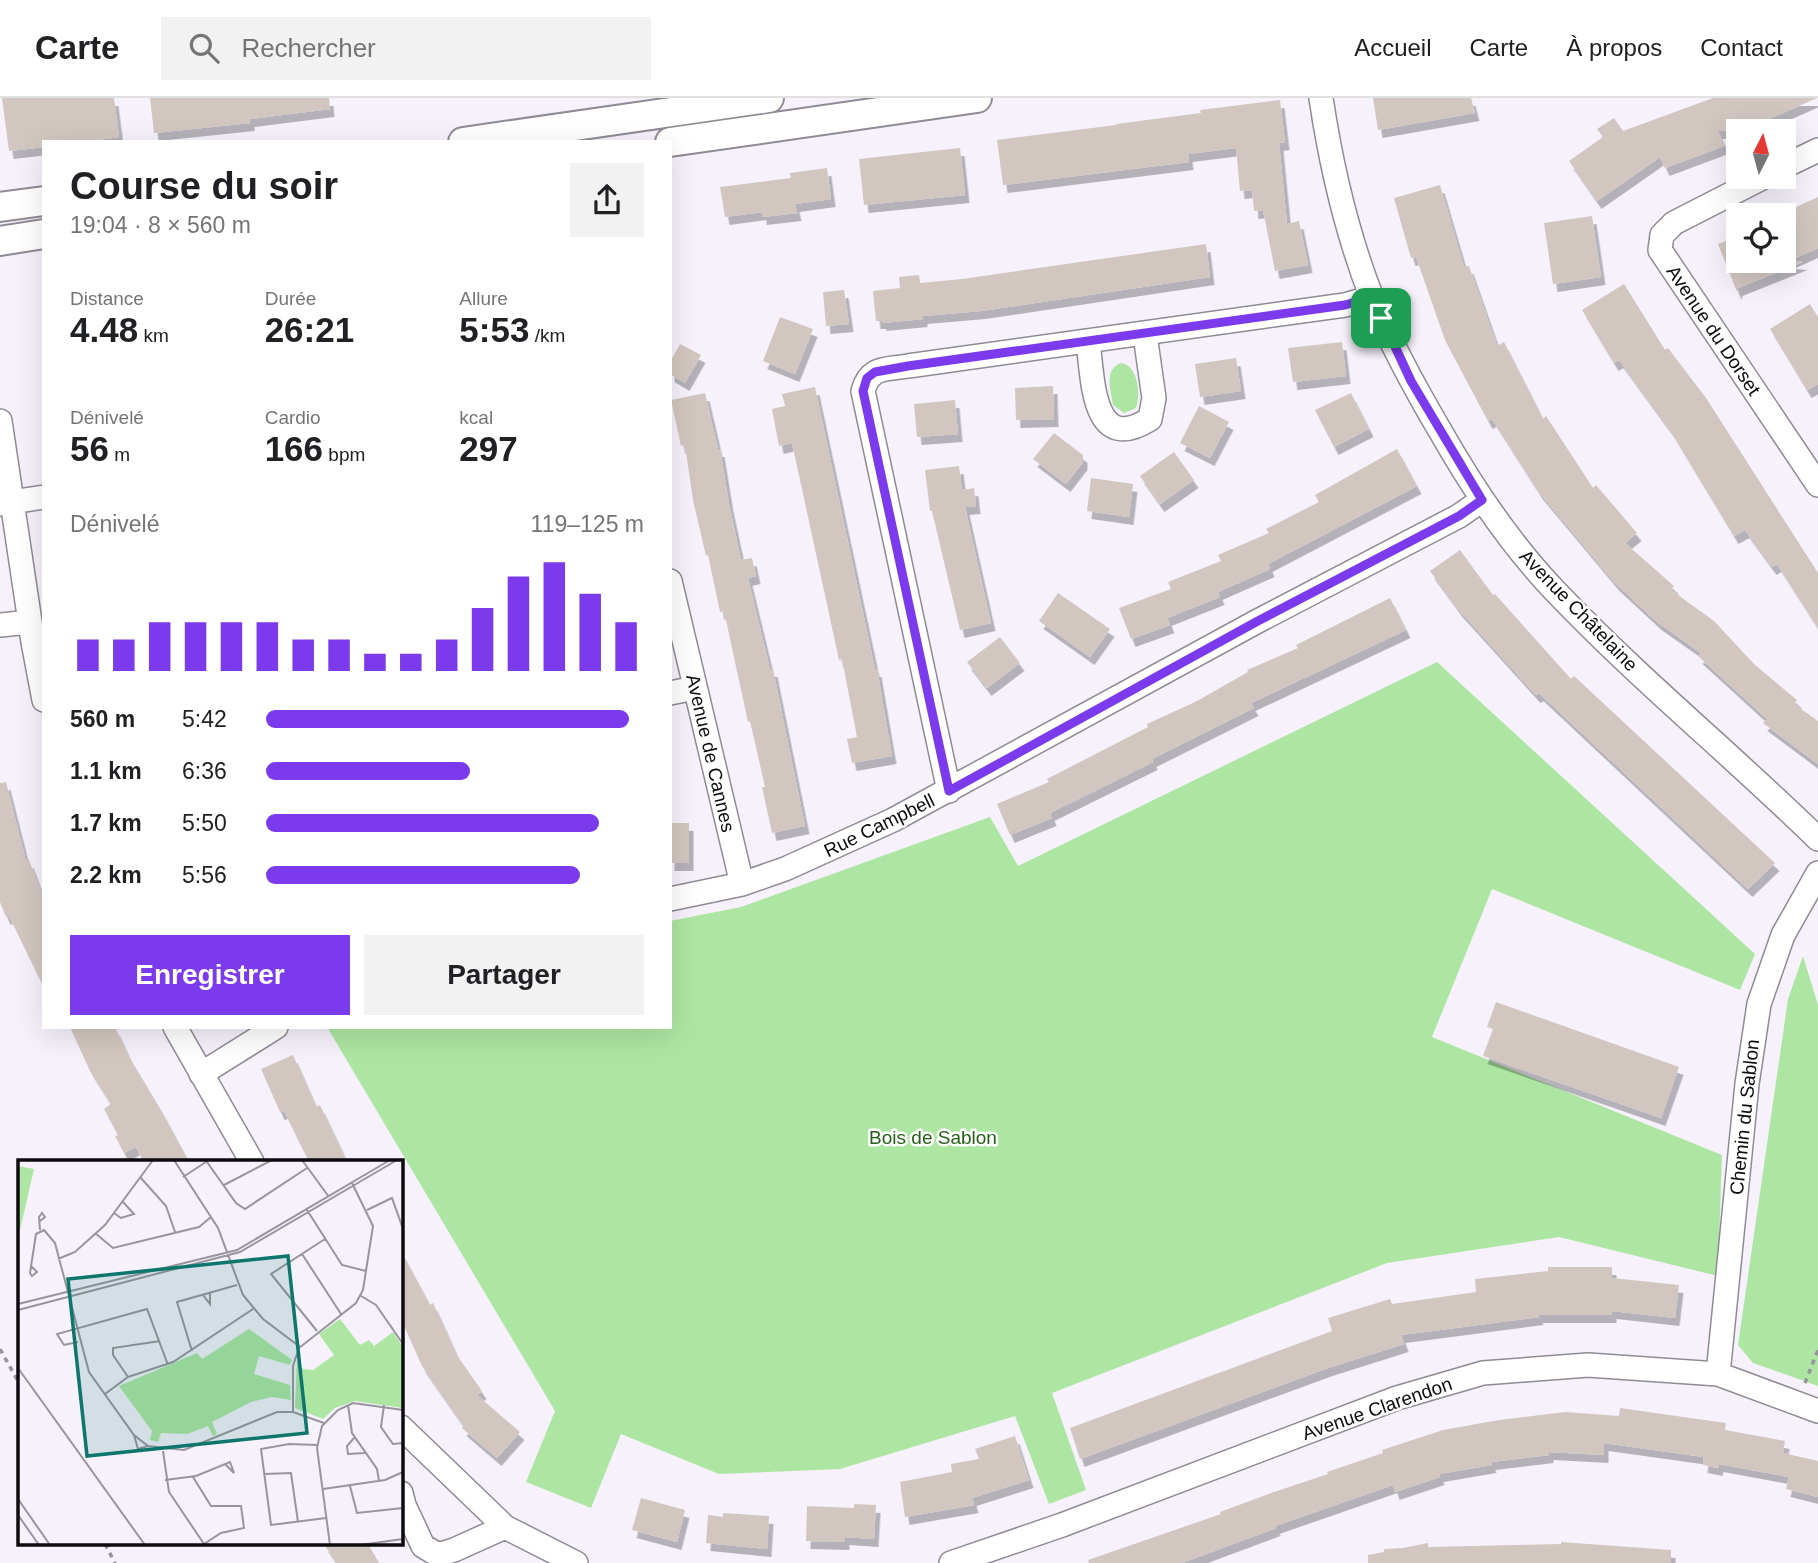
<!DOCTYPE html>
<html lang="fr">
<head>
<meta charset="utf-8">
<style>
  body { margin:0; font-family:Arial,sans-serif; background:#f2f2f2; color:#202124; height:100vh; display:flex; flex-direction:column; font-size:26px; white-space:nowrap }
  * { box-sizing:border-box; margin:0 }
  p { font-size:23px; color:#757577 }
  .icon { flex:none; width:38px; height:38px; fill:none; stroke:currentColor; stroke-width:2; stroke-linecap:round; stroke-linejoin:round }
  .map { position:relative; flex:1; overflow:hidden }
  .side { position:absolute; left:42px; top:42px; width:630px; height:889px; display:flex; flex-direction:column; background:#fff; border-radius:0px; box-shadow:0 7px 28px #0002 }
  .side>* { flex:none }
  .needle { width:46px; rotate:6deg }
  .buttons { position:absolute; left:1726px; top:21px; display:grid; gap:14px }
  .buttons a { display:grid; place-items:center; width:70px; height:70px; border-radius:0px; background:#fff; box-shadow:0 7px 28px #0002; font-size:35px }
  .pin { position:absolute; display:grid; place-items:center; width:60px; height:60px; color:#fff; margin:-30px; border-radius:14px; box-shadow:0 4px 10px #0006 }
  .round { display:grid; place-items:center; flex:none; width:74px; height:74px; border-radius:0px; background:#f2f2f2 }
  .summary { display:flex; align-items:center; justify-content:space-between; height:119px; padding:0 28px }
  h1 { font-size:38px; font-weight:600; line-height:52px }
  .stats { display:grid; grid-template-columns:repeat(3,1fr); gap:10px; height:119px; padding:7px 28px }
  .stats div { display:grid; align-content:center }
  .stats b { font-size:35px; font-weight:600 }
  .stats small { font-size:19px; font-weight:400 }
  .stats p { font-size:19px }
  .chart { height:196px; padding:14px 28px }
  .chart p { display:flex; justify-content:space-between }
  .chart svg { width:100%; height:126px; margin-top:7px; stroke:#7c3aed; stroke-width:6 }
  .cta { display:flex; gap:14px; margin-top:auto; padding:14px 28px }
  .cta a { flex:1; height:80px; border-radius:0px; background:#7c3aed; color:#fff; font-size:28px; font-weight:600; line-height:80px; text-align:center }
  .cta a+a { background:#f2f2f2; color:#202124 }
  ul { padding:0 28px; list-style:none; font-size:23px }
  li { display:grid; grid-template-columns:112px 84px 1fr; align-items:center; height:52px }
  li i { height:18px; border-radius:9px; background:#7c3aed }
  header { display:flex; align-items:center; gap:42px; box-sizing:border-box; height:98px; padding:0 35px; background:#fff; border-bottom:2px solid #e0e0e0 }
  header strong { font-size:33px }
  nav { display:flex; gap:38px; margin-inline-start:auto; font-size:24px }
  .search { width:490px; height:63px; background:#f2f2f2; display:flex; align-items:center; gap:18px; box-sizing:border-box; padding:0 24px; border-radius:0px; color:#757577; font-size:26px }
  .map>svg:first-child { display:block }
  .green { fill:#ade6a2 }
  .building { fill:#d2c7c0; filter:url(#shadow) }
  .lines { fill:none; stroke-linecap:round; stroke-linejoin:round }
  .minor-casing { stroke:#8f8a94; stroke-width:26 }
  .tertiary-casing { stroke:#8f8a94; stroke-width:32 }
  .path { stroke:#98949b; stroke-width:3.5; stroke-dasharray:5 5; stroke-linecap:butt }
  .minor { stroke:#fff; stroke-width:23 }
  .tertiary { stroke:#fff; stroke-width:28 }
  .route-casing { stroke:#fff; stroke-width:14 }
  .route { stroke:#7c3aed; stroke-width:9 }
  .labels { text-anchor:middle; stroke-width:5; stroke-linejoin:round; paint-order:stroke }
  .street-label { font-size:19px; fill:#0d0b0e; stroke:#fff }
  .park-label { font-size:19px; fill:#236117; stroke:#fff }
  .inset-road { fill:none; stroke:#99959c; stroke-width:2 }
  .view { fill:#0f766e; fill-opacity:0.15; stroke:#0f766e; stroke-width:3.5 }
  .inset-edge { fill:none; stroke:#0d0b0e; stroke-width:3.5 }
</style>
</head>
<body>
<header>
<strong>Carte</strong>
<div class="search"><svg class="icon" aria-label="search" viewBox="0 0 24 24"><circle cx="10" cy="10" r="6"/><path d="M15 15l6 6"/></svg>Rechercher</div>
<nav><a>Accueil</a><a>Carte</a><a>À propos</a><a>Contact</a></nav>
</header>
<div class="map">
<svg width="1818" height="1465" viewBox="0 0 1818 1465">
  <defs>
    <filter id="shadow"><feDropShadow dx="4.5" dy="8" stdDeviation="0" flood-color="#0004"/></filter>
  </defs>
  <rect width="100%" height="100%" fill="#f6f1fb"/>
  <!-- green -->
  <path class="green" d="M1121 265C1138 267 1141 296 1136 310L1124 315 1113 307C1111 293 1103 271 1121 265Z
    M1437 564 1755 856 1740 892 1492 791 1432 939 1722 1057 1718 1178 1559 1139 1387 1165 1052 1295 1086 1392 1049 1406 1015 1318 840 1371 719 1376 621 1336 591 1410 526 1384 555 1313 327 929H670V823L741 809 990 719 1018 768Z
    M1803 858 1818 907V1288L1753 1265 1738 1247 1788 901Z"/>
  <!-- building -->
  <path class="building" d="M2 0H114L119 39 83 44H44V49L9 53Z
    M150 0H329L330 11 250 21V25L154 35Z
    M1373 0H1471L1475 15 1378 32Z
    M1713 0H1817L1742 33H1718L1724 48 1665 70 1660 59 1597 103 1569 63 1603 39 1597 31 1614 20 1623 33Z
    M1280 2 1285 44 1279 45 1287 126 1299 123 1308 167 1275 173 1263 112 1254 113 1252 92 1240 93 1236 50 1188 56 1189 64 1003 87 997 42 1116 27V26L1201 15 1200 12Z
    M960 50 965 97 864 107 859 61Z
    M827 70 831 101 795 106 797 115 762 119V114L725 119 720 89 791 80 790 75Z
    M1440 87 1464 169 1469 168 1497 248 1504 244 1543 321 1546 318 1593 390 1596 387 1637 435 1625 445 1674 488 1671 492 1714 523 1755 567 1797 602 1794 606 1818 623V666L1763 625 1767 621 1698 558 1701 555 1657 524 1615 485 1538 393 1492 321 1488 323 1445 242 1416 159 1411 160 1394 100Z
    M1818 99V150L1789 163 1803 164 1738 190 1737 194 1718 146 1738 139V163H1783V115Z
    M1592 118 1601 179 1553 186 1544 125Z
    M1206 146 1210 179 981 213 923 218V221L882 225V223H876L873 193 900 190 899 179 919 177 920 185 962 181Z
    M1624 186 1665 252 1668 250 1706 300 1818 475V530L1777 466 1772 469 1745 432 1734 438 1670 332 1619 262 1614 265 1582 212Z
    M844 192 849 226 826 228 823 194Z
    M1810 206 1818 219V286L1807 292 1770 231Z
    M780 219 813 231 795 276 763 263Z
    M1342 244 1346 278 1293 284 1288 250Z
    M680 246 701 257 685 285 670 276V264Z
    M1236 260 1241 293 1200 299 1195 266Z
    M1053 288 1054 321 1016 322 1015 290Z
    M815 289 875 571H877L892 658 852 665 847 641 857 639 842 561 839 562 792 345 779 348 772 311 785 308 782 296Z
    M705 295 718 351H720L729 406 741 462 752 460 756 478 748 480 770 571H773L805 728 772 735 762 689H765L750 623 748 624 724 513 720 514 708 457 706 458 693 402 685 347 681 348 671 302Z
    M1351 295 1369 331 1334 349 1315 312Z
    M955 302 958 336 917 339 914 306Z
    M1199 308 1229 324 1210 360 1180 345Z
    M1054 335 1083 357V364L1066 386 1033 361Z
    M1397 351 1417 388 1268 466 1270 471 1218 494 1220 499 1167 520 1170 527 1131 541 1119 510 1171 491 1168 484 1221 463 1218 457 1269 435 1266 431 1319 404 1315 397Z
    M1174 354 1194 382 1160 406 1140 378Z
    M959 368 962 392 974 390 976 408 965 409 991 525 960 532 932 413H930L925 372Z
    M1091 380 1133 386 1129 419 1087 413Z
    M1460 452 1493 497 1495 496 1571 581 1574 578 1775 765 1748 791 1539 595 1536 597 1458 511 1430 473Z
    M1058 495 1110 531 1090 559 1039 523Z
    M1390 500 1406 532 1251 605 1254 610 1152 661 1153 664 1050 715 1052 720 1010 737 997 706 1049 684 1047 681 1148 629 1147 626 1197 603 1248 574 1247 572 1298 550 1296 547Z
    M1000 539 1020 565 987 590 967 564Z
    M6 684 26 763 29 762 44 802V890L9 818 6 819 0 804V685Z
    M670 725H689V765H670Z
    M1496 904 1679 969 1661 1020 1483 958 1493 931 1487 929Z
    M70 929H115L128 957 162 1014 189 1064H144L136 1049 124 1055 115 1038 118 1037 104 1011 111 1006 90 973Z
    M293 957 316 1009 320 1007 347 1064H309L284 1013 280 1014 261 971Z
    M401 1153 430 1207 433 1205 456 1256 482 1293 477 1297 520 1334 497 1360 462 1330 464 1328 422 1268 401 1221Z
    M1548 1169H1612V1180L1679 1187 1675 1220 1612 1213V1217H1538L1539 1219 1401 1237 1404 1246 1328 1270 1080 1361 1070 1330 1332 1233 1328 1220 1390 1201 1392 1206 1476 1194 1475 1181 1548 1173Z
    M1620 1310 1726 1325 1725 1332 1785 1343 1783 1355 1818 1363V1399L1786 1391 1789 1379 1719 1366 1718 1370 1703 1367 1704 1359 1604 1345V1357L1549 1354V1357L1491 1364 1492 1367 1439 1376 1440 1379 1395 1394 1393 1387 1275 1428 1276 1430 1182 1465H1089L1088 1462 1221 1416 1220 1414 1274 1394 1328 1376 1327 1374 1383 1355 1382 1352 1443 1332 1499 1322 1565 1314 1619 1318Z
    M1015 1338 1029 1382 972 1400 974 1407 905 1419 900 1384 952 1374 951 1366 979 1361 975 1351Z
    M641 1400 685 1412 677 1444 632 1432Z
    M854 1406 876 1407 874 1441 845 1439V1444L806 1443 807 1408 854 1410Z
    M723 1415 769 1418 767 1451 706 1445 708 1417 723 1419Z
    M1561 1444 1671 1452V1465H1368V1457L1384 1454V1451L1403 1450 1428 1445V1449L1561 1446Z
    M324 1446H368L379 1465H336Z"/>
  <g class="lines">
    <!-- minor casing -->
    <g class="minor-casing">
      <path id="minor" d="M1321 0C1331 67 1347 136 1372 200 1391 247 1416 292 1442 336 1474 392 1511 447 1556 494 1639 581 1732 657 1818 741
        M1783 69 1818 52
        M1764 79 1674 125 1662 137 1660 152 1818 387
        M1088 244C1093 281 1092 358 1150 321L1154 300 1145 237
        M0 323 33 544 44 602
        M0 406 44 399
        M670 483 742 786
        M0 527 30 524
        M670 595 695 590
        M949 693 863 293C870 268 885 272 908 268L1345 207 1372 199
        M670 801 742 786 785 771 893 722 1256 524 1459 418 1482 402
        M175 929 252 1064
        M201 976 276 929
        M1718 1276 1747 986 1759 906 1783 837 1818 775
        M401 1329 505 1429 576 1465
        M401 1395 404 1407 423 1448 438 1457 454 1452 505 1429
        M951 1465 1062 1427 1397 1300 1483 1275 1588 1267 1718 1276 1818 1313"/>
    </g>
    <!-- tertiary casing -->
    <g class="tertiary-casing">
      <path id="tertiary" d="M463 44 769 0
        M670 44 977 0
        M0 109 44 103
        M0 143 44 136"/>
    </g>
    <!-- path -->
    <path class="path" d="M0 1251 19 1285
      M1805 1285 1818 1252
      M105 1446 115 1465"/>
    <!-- minor -->
    <use href="#minor" class="minor"/>
    <!-- tertiary -->
    <use href="#tertiary" class="tertiary"/>
  </g>
  <g class="lines">
    <!-- route casing -->
    <g class="route-casing">
      <path id="route" d="M1372 199 1411 283 1482 402 1459 418 1256 524 949 693 863 293 867 280 875 274 908 268 1345 207Z"/>
    </g>
    <!-- route -->
    <use href="#route" class="route"/>
  </g>
  <g class="labels">
    <!-- street labels -->
    <g class="street-label">
      <text transform="translate(1714 232) rotate(56)" y="7">Avenue du Dorset</text>
      <text transform="translate(1579 512) rotate(46)" y="7">Avenue Châtelaine</text>
      <text transform="translate(711 655) rotate(77)" y="7">Avenue de Cannes</text>
      <text transform="translate(879 727) rotate(-26)" y="7">Rue Campbell</text>
      <text transform="translate(1744 1019) rotate(-84)" y="7">Chemin du Sablon</text>
      <text transform="translate(1377 1310) rotate(-19)" y="7">Avenue Clarendon</text>
    </g>
    <!-- park labels -->
    <g class="park-label">
      <text x="933" y="1046">Bois de Sablon</text>
    </g>
  </g>
  <!-- overview -->
  <g transform="translate(18 1062)">
    <rect width="385" height="385" fill="#f6f1fb"/>
    <path d="M0 6 16 9 0 79ZM322 159 342 185 351 180 356 186 375 172 385 187V248L337 241 317 248 305 259 277 248 279 200 285 209 295 210 316 195 301 174ZM231 169 274 200 272 205 241 196 236 214 272 225 273 240 254 237 233 242 194 262 199 274 195 276 190 266 169 274 143 273 140 282 132 280 134 271 101 226 179 193 184 199Z" fill="#ade6a2"/>
    <path class="inset-road" d="M156 0 200 68 225 135 245 159 282 187M284 0 311 37M189 2 218 43 227 49 289 8M122 17 148 46 157 72M165 17 191 0M206 25 254 0M289 50 324 105 348 111M349 50 374 38 385 69M96 53 103 58 116 54 105 42M22 61 27 57 24 53 21 57 22 70M77 73 95 88 181 67 193 57M284 94 323 154M40 99 57 92 87 65 135 0M13 106 19 112 14 116 12 113 18 74 26 70 37 83 71 212 116 275 130 286 166 290 259 252H275L306 263M185 135 192 144V133M343 136 358 145 385 184M0 144 219 90 372 0M0 150 222 92 379 0M299 171 253 114 307 79M60 182 46 185 39 174 129 149 150 205M174 191 159 142 219 125M0 208 127 385M110 217 95 195V188L142 181M87 234 110 217 155 202 235 149M330 245 334 273 359 309 361 321M366 245 363 267 375 284 385 283M275 252V206L281 188 338 143 345 130 355 66 334 23M116 275 120 289 130 286M336 278 329 286 330 294 347 293M299 285 271 284 243 289 253 365 308 358M145 291 151 332 186 384M246 314 273 313 280 362M175 317 193 346H223L226 368 203 373 186 384M147 320 178 316 212 302 216 313 207 304M332 326 339 353 385 348M305 329 367 320 385 312M0 339 32 385M0 355 21 385M312 385 299 288 304 266 320 250 335 243 385 250M342 385 385 379"/>
    <path class="view" d="M270 96 289 273 69 296 50 119Z"/>
    <rect width="385" height="385" class="inset-edge"/>
  </g>
</svg>
<div class="buttons">
<a><svg class="needle" viewBox="-14 -14 28 28"><path d="M0-13l5 13h-10z" fill="#e53935"/><path d="M0 13l5-13h-10z" fill="#757577"/></svg></a>
<a><svg class="icon" aria-label="locate" viewBox="0 0 24 24"><circle cx="12" cy="12" r="6"/><path d="M12 2v4M12 18v4M2 12h4M18 12h4"/></svg></a>
</div>
<div class="pin" style="left:1381px;top:220px;background:#1e9e55"><svg class="icon" aria-label="arrive" viewBox="0 0 24 24"><path d="M6 21V4h12l-3 4 3 4H6"/></svg></div>
<section class="side">
<div class="summary"><div><h1>Course du soir</h1><p>19:04 · 8 × 560 m</p></div><a class="round"><svg class="icon" aria-label="share" viewBox="0 0 24 24"><path d="M12 15V3M7 8l5-5 5 5M5 13v7h14v-7"/></svg></a></div>
<div class="stats">
<div><p>Distance</p><b>4.48<small> km</small></b></div>
<div><p>Durée</p><b>26:21</b></div>
<div><p>Allure</p><b>5:53<small> /km</small></b></div>
</div>
<div class="stats">
<div><p>Dénivelé</p><b>56<small> m</small></b></div>
<div><p>Cardio</p><b>166<small> bpm</small></b></div>
<div><p>kcal</p><b>297</b></div>
</div>
<div class="chart"><p><span>Dénivelé</span>119–125 m</p>
<svg viewBox="0 0 160 44" preserveAspectRatio="none"><path d="M5 44V33M15 44V33M25 44V27M35 44V27M45 44V27M55 44V27M65 44V33M75 44V33M85 44V38M95 44V38M105 44V33M115 44V22M125 44V11M135 44V6M145 44V17M155 44V27"/></svg>
</div>
<ul>
<li><b>560 m</b>5:42<i style="width:96%"></i></li>
<li><b>1.1 km</b>6:36<i style="width:54%"></i></li>
<li><b>1.7 km</b>5:50<i style="width:88%"></i></li>
<li><b>2.2 km</b>5:56<i style="width:83%"></i></li>
</ul>
<div class="cta"><a>Enregistrer</a><a>Partager</a></div>
</section>
</div>
</body>
</html>
